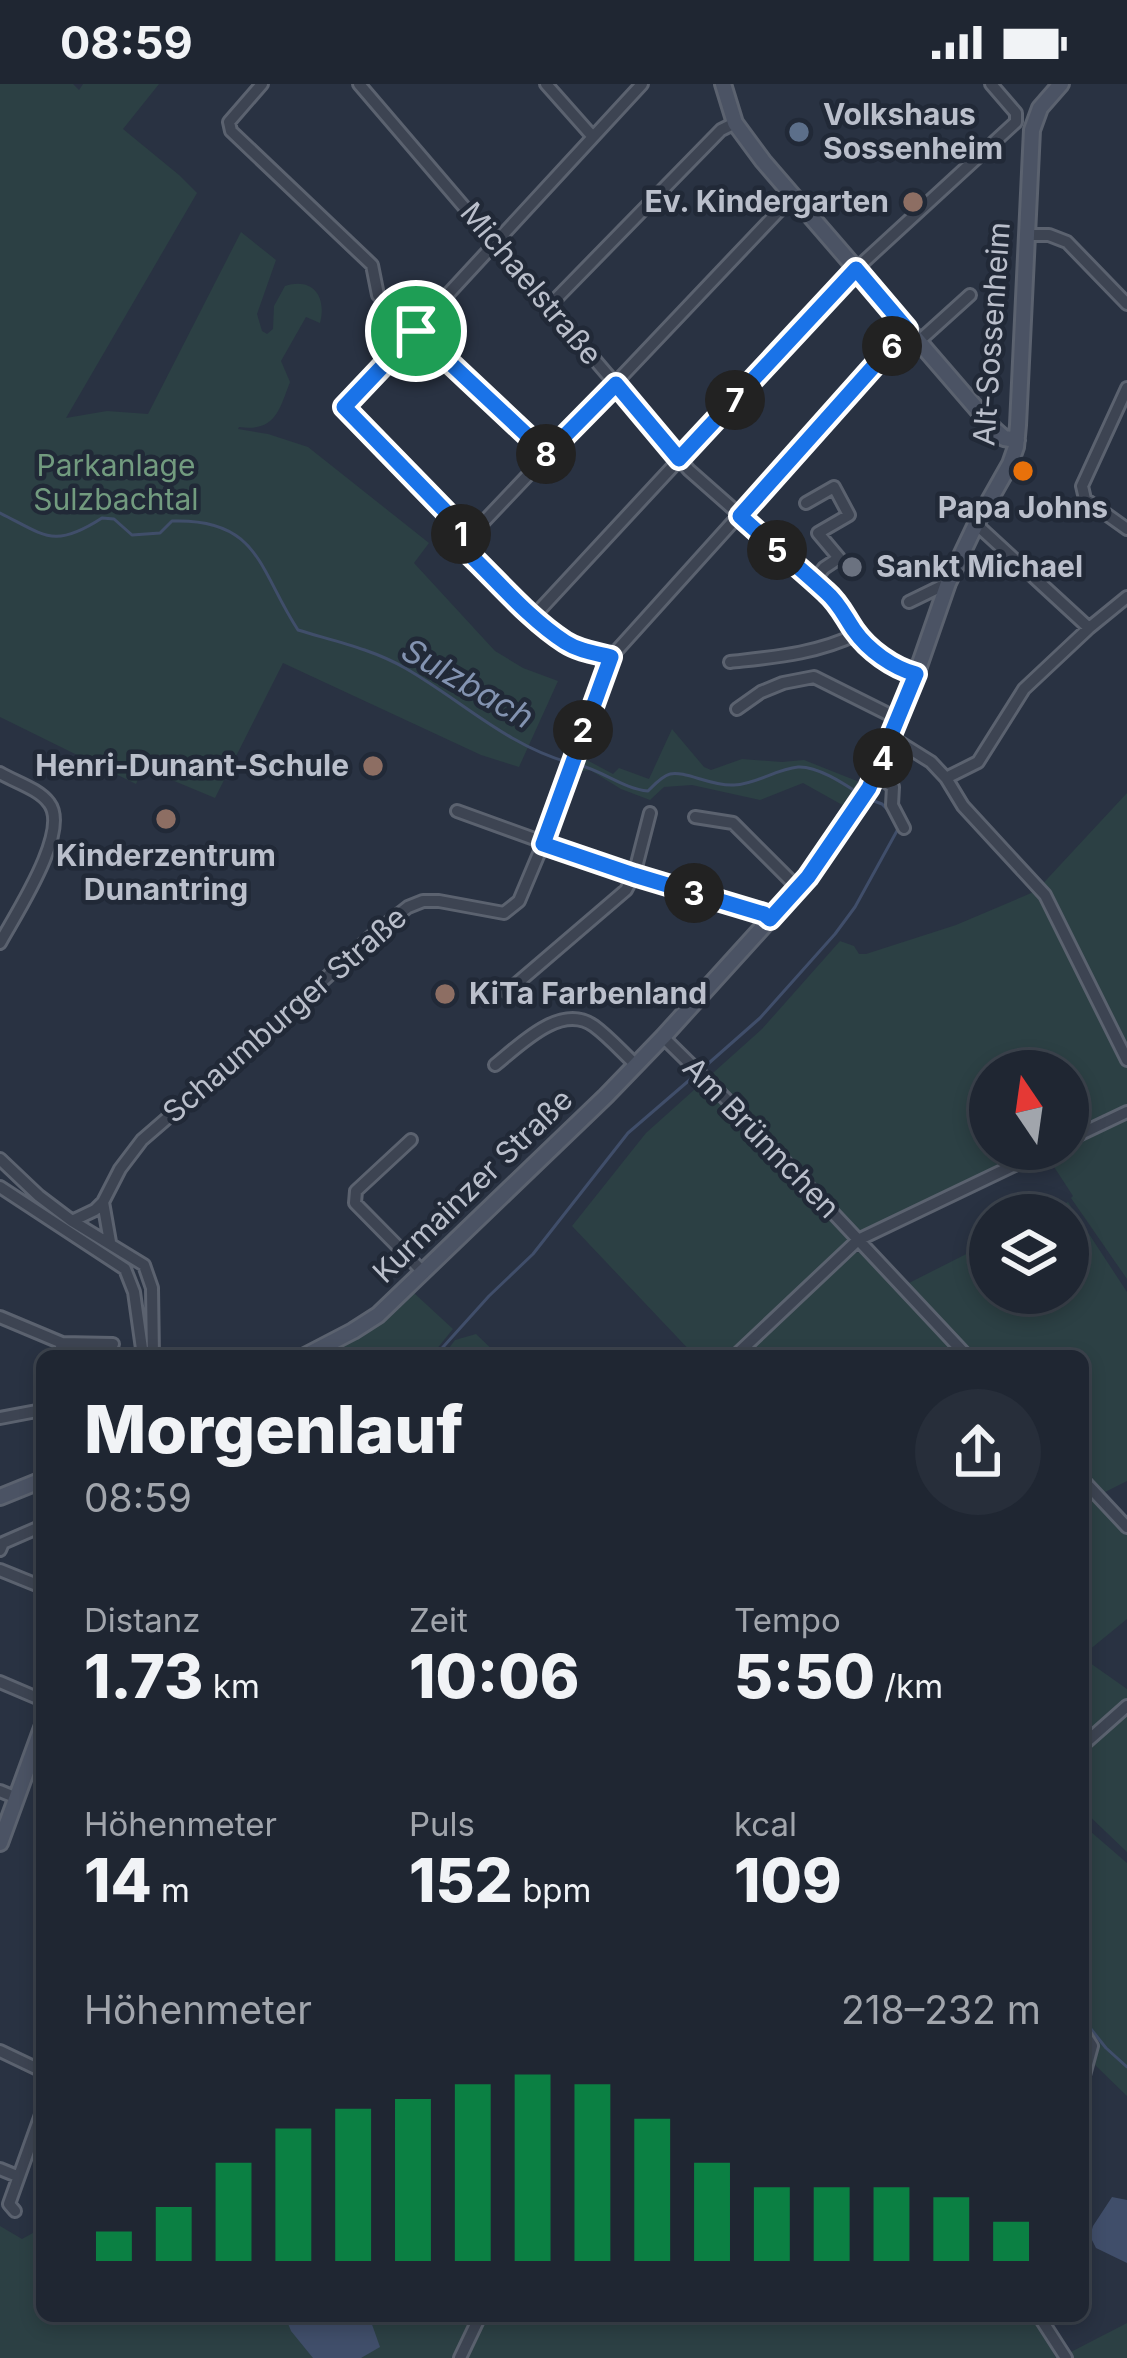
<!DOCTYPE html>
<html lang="de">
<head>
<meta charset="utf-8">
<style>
  body { margin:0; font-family:Inter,sans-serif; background:#272e3a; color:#f1f3f6; height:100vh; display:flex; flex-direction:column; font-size:45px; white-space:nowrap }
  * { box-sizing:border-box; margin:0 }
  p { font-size:39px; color:#a1a5ac }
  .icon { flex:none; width:66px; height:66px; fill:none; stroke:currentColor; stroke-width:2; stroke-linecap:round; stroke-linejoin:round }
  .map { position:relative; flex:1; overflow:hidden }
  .panel { position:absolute; left:36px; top:1266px; width:1053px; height:972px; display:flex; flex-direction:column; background:#1f2632; border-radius:18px; box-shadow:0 6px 18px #0003,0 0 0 3px #3c434d }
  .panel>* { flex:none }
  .needle { width:78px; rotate:347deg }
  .fabs { position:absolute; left:969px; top:966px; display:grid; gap:24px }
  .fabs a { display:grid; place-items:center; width:120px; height:120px; border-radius:50%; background:#1f2632; box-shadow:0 6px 18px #0003,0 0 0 3px #3c434d; font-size:60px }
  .pin { position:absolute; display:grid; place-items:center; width:102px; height:102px; color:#fff; margin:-51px; border:6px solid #fff; border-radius:50%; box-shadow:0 3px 12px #0007 }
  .km { position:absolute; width:60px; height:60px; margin:-30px; border-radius:50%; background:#222; color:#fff; font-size:33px; line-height:60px; text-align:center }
  .round { display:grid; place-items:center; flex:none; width:126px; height:126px; border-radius:63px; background:#272e3a }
  .headline { display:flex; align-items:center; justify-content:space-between; height:204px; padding:0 48px }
  h1 { font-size:66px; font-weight:800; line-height:90px }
  .metrics { display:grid; grid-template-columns:repeat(3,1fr); gap:18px; height:204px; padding:12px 48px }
  .metrics div { display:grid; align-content:center }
  .metrics b { font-size:60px; font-weight:800 }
  .metrics small { font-size:33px; font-weight:400 }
  .metrics p { font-size:33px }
  .chart { height:336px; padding:24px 48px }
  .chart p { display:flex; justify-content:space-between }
  .chart svg { width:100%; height:216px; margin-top:12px; stroke:#0b8043; stroke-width:6 }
  .status { display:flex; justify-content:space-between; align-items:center; height:84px; padding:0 60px; background:#1f2632; direction:ltr }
  .status svg { height:33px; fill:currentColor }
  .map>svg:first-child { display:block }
  .green { fill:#2c4044 }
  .water { fill:#404e6a }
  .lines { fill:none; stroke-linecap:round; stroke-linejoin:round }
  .stream { stroke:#404e6a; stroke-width:3 }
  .street-casing { stroke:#5b626f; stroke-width:16 }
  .secondary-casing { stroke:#5b626f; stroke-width:20 }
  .street { stroke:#3d4452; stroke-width:10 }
  .secondary { stroke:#4b5364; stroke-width:14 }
  .route-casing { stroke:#fff; stroke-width:24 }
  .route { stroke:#1a73e8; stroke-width:15 }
  .service-dot { fill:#5c6f8a; stroke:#212937; stroke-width:4.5 }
  .education-dot { fill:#8d6e63; stroke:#212937; stroke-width:4.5 }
  .food-dot { fill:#e8710a; stroke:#212937; stroke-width:4.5 }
  .worship-dot { fill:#6b7280; stroke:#212937; stroke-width:4.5 }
  .labels { text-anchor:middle; stroke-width:9; stroke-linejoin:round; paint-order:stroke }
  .poi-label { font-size:30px; font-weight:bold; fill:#babfcb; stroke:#212937; text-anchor:start }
  .street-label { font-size:30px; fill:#babfcb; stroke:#212937 }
  .park-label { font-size:30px; fill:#729b7f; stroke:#212937 }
  .water-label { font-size:33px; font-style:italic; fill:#8393b1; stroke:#212937 }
</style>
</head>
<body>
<div class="status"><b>08:59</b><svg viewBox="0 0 49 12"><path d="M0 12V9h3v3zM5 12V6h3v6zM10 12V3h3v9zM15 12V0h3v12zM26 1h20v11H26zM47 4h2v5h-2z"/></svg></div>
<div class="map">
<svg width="1127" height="2274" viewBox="0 0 1127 2274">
  <rect width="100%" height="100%" fill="#293242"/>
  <!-- green -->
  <path class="green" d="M0 0H73L79 6 83 0H159L123 45 179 91 197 109 66 334 107 327 148 330 241 148 276 176 257 230 262 247 267 250 273 245 274 222 285 202C313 193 327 213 320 239L306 233 281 277 290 298C279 327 275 348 239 343L238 345 268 350 308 363 429 459 414 479 495 567 523 584 558 597 519 683 481 671 283 579 215 714 143 684 136 700 0 633Z
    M672 645 704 683 711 686 742 675 782 678 804 676 862 699 846 723 803 699 760 716 692 701 664 703 650 716 621 705 590 686 578 688 583 674 613 690 619 684 649 695Z
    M1127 709V1023L1068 1051V987H990V1065H1039L860 1149 729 1272H695L572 1142 646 1049 762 945 840 857 854 862 859 870H866L956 841 1036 807Z
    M1127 1031V1195L1071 1114 1073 1112 1047 1072 1051 1066 1068 1065V1058Z
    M1068 1118 1127 1208V1397L1103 1409 1083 1388V1272H976L909 1199 990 1158V1209H1068V1131H1043Z
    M865 1168 937 1249 961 1272H741L851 1169Z
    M414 1209 453 1245 431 1272H322L374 1244Z
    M476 1250 499 1272H443L455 1256Z
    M1083 1403 1127 1450V1535L1083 1571Z
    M1083 1574 1127 1605V1618L1083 1657Z
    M1127 1627V1768L1083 1726V1669Z
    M1083 1741 1127 1779V2012L1095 1981 1100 1956 1083 1933Z
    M0 2142 22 2155 42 2144V2232H472L453 2274H0Z
    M485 2232H1034L1056 2274H466Z
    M1127 2239V2274H1070L1067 2270Z"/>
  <!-- water -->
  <path class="water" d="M1112 2113 1127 2116V2179L1096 2164 1090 2152 1093 2142Z
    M285 2232H369L380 2263 361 2274H313L291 2247Z"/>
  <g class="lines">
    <!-- stream -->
    <path class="stream" d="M0 429C46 452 54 465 102 434L114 435 132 451 160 449 172 437C260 434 259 487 298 546 334 557 372 565 405 584 461 616 506 661 570 679
      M579 681C603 687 624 705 648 707 654 701 662 692 670 690 684 686 713 703 734 701 757 700 776 685 798 683 817 682 843 699 858 709
      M866 714 882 720 889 727
      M701 986 760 934 835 850 855 823 898 745
      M435 1272 489 1212 533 1170 628 1049 693 993
      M1083 1935 1106 1964 1127 1983"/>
    <!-- street casing -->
    <g class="street-casing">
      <path id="street" d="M262 0 229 38 231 47 372 181 378 211 547 370
        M359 0 689 386 825 506C856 538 868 576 916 591
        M546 0 593 53
        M1026 151H1049L1067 158 1127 220
        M549 222 721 46 735 39
        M918 258 970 211
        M1127 304 1082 402 1085 415 1127 445
        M806 419 834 403 849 431 818 449 839 474 824 484 813 498
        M976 440 1089 544
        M462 452 474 448 792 113
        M909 518 948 499
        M534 532 856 185 1016 38V29L991 0
        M611 573C595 570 579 567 565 558 528 534 497 496 465 466L462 452 453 435 344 323 642 0
        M730 578C774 573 816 570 857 550
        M737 625 761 608 783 599 814 593 898 635
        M891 653 931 678 946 694 963 722 1045 811 1127 976
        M0 689C15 698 39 705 49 719 71 747 15 831 0 859
        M875 690 893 703 892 721 904 744
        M946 694 978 678 1024 605 1089 544 1127 513
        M457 727 634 791 764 830 770 835
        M695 733 733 739 798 804
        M507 908 626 806 634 791 650 729
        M663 953 731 1020 967 1272
        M495 981C520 961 561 918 594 942 609 953 623 969 636 981
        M411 1056 356 1107 355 1119 424 1189
        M1068 1056 1127 1028
        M0 1075 39 1112 72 1137 144 1181 152 1204 153 1272
        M0 1103 125 1185 134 1208 143 1272
        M72 1137 95 1126 103 1118
        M110 1158 103 1118 120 1085 142 1056 268 947 376 848 408 823 423 817H439L504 829 519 817 543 760 611 573 907 245
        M0 1233 62 1259 59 1272
        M62 1259 113 1260
        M735 1272 858 1156 1048 1065
        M0 1334 42 1326
        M1083 1396 1127 1443
        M0 1466 3 1459 42 1442
        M0 1486 42 1503
        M0 1598 42 1616
        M1083 1661 1127 1622
        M0 1707 17 1714
        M1083 1948 1092 1962 1083 1995
        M0 1967 42 1987
        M0 2085 17 2092
        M15 2127 9 2120 42 2028
        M1039 2232 1066 2274
        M460 2274 480 2232"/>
    </g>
    <!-- secondary casing -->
    <g class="secondary-casing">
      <path id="secondary" d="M723 0 735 39 763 77 995 346 1004 354 1017 356
        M305 1272 353 1247 378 1231 606 1012 663 953 808 793 875 690 916 591 948 499 976 440 1010 380 1016 363 1018 341 1032 46 1040 24 1061 0
        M0 1413 42 1396
        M0 1759 42 1644"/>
    </g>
    <!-- street -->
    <use href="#street" class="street"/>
    <!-- secondary -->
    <use href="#secondary" class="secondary"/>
  </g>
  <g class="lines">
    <!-- route casing -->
    <g class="route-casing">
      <path id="route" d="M856 185 907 245 740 432C768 458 798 482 826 508 839 519 845 533 854 546 868 566 893 584 916 590L869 704 808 793 770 835 764 830 634 791 543 760 611 573C595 569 579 567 565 558 528 534 497 496 465 466L462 452 453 435 344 323 416 247 547 370 616 300 679 375Z"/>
    </g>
    <!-- route -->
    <use href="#route" class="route"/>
  </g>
  <!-- markers -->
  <circle class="service-dot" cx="799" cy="48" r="12"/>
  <g class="education-dot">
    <circle cx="913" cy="118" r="12"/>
    <circle cx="373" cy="682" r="12"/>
    <circle cx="166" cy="735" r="12"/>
    <circle cx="445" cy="910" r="12"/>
  </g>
  <circle class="food-dot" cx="1023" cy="387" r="12"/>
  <circle class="worship-dot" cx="852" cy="483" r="12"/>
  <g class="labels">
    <!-- poi labels -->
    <g class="poi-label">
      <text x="823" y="41">Volkshaus<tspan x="823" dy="34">Sossenheim</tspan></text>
      <text x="889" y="128" text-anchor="end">Ev. Kindergarten</text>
      <text x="1023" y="434" text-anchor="middle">Papa Johns</text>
      <text x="876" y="493">Sankt Michael</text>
      <text x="349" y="692" text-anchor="end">Henri-Dunant-Schule</text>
      <text x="166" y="782" text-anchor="middle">Kinderzentrum<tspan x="166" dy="34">Dunantring</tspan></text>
      <text x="469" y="920">KiTa Farbenland</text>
    </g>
    <!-- street labels -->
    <g class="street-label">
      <text transform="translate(531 200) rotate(50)" y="10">Michaelstraße</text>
      <text transform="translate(992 250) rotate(-86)" y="10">Alt-Sossenheim</text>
      <text transform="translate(285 931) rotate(-41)" y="10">Schaumburger Straße</text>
      <text transform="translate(761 1054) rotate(46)" y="10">Am Brünnchen</text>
      <text transform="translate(473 1102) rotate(-44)" y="10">Kurmainzer Straße</text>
    </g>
    <!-- park labels -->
    <g class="park-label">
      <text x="116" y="392">Parkanlage<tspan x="116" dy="34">Sulzbachtal</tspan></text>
    </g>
    <!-- water labels -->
    <g class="water-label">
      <text transform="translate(468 599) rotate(30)" y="12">Sulzbach</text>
    </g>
  </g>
</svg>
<div class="fabs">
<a><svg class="needle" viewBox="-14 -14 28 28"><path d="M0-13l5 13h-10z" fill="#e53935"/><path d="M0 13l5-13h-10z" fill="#a1a5ac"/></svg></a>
<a><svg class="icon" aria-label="layers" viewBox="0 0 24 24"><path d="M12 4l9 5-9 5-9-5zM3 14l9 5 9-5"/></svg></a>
</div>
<div class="pin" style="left:416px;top:247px;background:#1e9e55"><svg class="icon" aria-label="arrive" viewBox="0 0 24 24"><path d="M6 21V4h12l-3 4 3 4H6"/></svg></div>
<b class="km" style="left:461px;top:450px">1</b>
<b class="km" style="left:583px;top:646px">2</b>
<b class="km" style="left:694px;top:809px">3</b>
<b class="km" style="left:883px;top:674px">4</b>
<b class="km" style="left:777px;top:466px">5</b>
<b class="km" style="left:892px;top:262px">6</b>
<b class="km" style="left:735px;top:316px">7</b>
<b class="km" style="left:546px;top:370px">8</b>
<section class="panel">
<div class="headline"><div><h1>Morgenlauf</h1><p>08:59</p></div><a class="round"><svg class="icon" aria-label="share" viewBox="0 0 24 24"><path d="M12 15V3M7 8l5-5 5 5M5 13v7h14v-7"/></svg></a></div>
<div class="metrics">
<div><p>Distanz</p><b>1.73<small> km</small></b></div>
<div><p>Zeit</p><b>10:06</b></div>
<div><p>Tempo</p><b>5:50<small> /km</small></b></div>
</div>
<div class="metrics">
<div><p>Höhenmeter</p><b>14<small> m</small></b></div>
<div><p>Puls</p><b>152<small> bpm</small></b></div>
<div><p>kcal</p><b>109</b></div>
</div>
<div class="chart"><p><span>Höhenmeter</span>218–232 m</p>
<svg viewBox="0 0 160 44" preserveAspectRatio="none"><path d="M5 44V38M15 44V33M25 44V24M35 44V17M45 44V13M55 44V11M65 44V8M75 44V6M85 44V8M95 44V15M105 44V24M115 44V29M125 44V29M135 44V29M145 44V31M155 44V36"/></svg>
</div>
</section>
</div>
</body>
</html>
